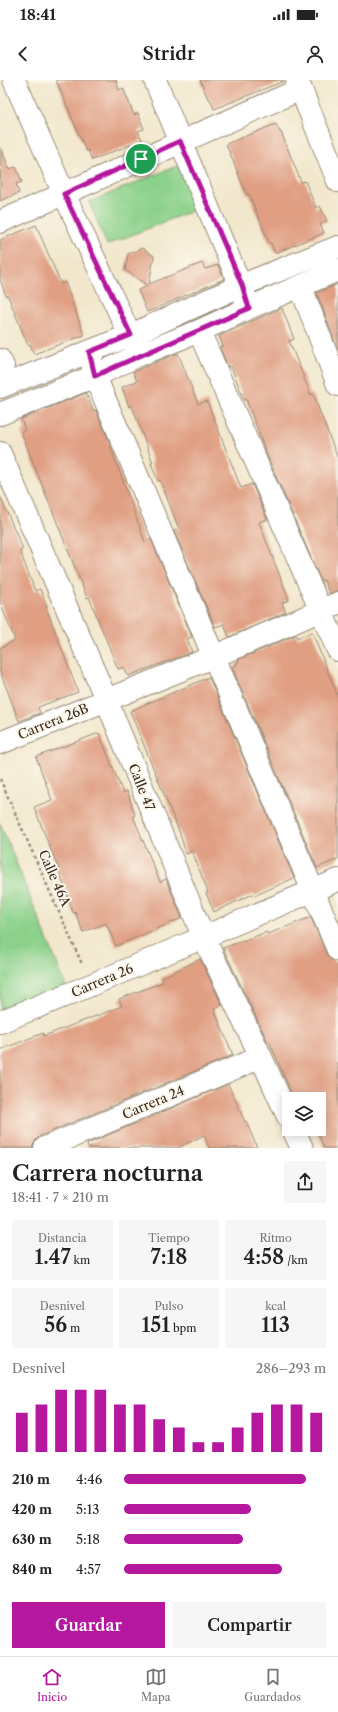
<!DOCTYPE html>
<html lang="es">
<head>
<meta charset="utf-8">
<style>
  body { margin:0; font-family:"Libre Caslon Text",serif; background:#f6f6f6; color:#222; height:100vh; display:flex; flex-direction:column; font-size:15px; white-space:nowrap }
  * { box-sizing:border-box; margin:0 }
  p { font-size:13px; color:#767676 }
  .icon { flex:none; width:22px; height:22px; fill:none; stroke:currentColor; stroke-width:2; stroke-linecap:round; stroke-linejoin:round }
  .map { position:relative; height:1068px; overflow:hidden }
  .sheet { display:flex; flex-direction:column; background:#fff; flex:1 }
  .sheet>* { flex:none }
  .buttons { position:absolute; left:282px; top:1012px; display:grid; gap:8px }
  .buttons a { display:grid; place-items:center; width:44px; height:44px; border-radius:0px; background:#fff; box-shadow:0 2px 10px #0003; font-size:20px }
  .pin { position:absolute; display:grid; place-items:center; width:34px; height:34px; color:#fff; margin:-17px; border:2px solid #fff; border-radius:50%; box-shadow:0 1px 4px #0007 }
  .round { display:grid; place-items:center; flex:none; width:42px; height:42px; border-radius:0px; background:#f6f6f6 }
  .headline { display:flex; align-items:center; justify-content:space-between; height:68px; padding:0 12px }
  h1 { font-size:22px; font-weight:600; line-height:30px }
  .stats { display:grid; grid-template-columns:repeat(3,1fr); gap:6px; height:68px; padding:4px 12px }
  .stats div { display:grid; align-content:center; border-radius:0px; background:#f6f6f6; text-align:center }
  .stats b { font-size:20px; font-weight:600 }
  .stats small { font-size:11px; font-weight:400 }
  .stats p { font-size:11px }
  .chart { height:112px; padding:8px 12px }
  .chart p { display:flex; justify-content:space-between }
  .chart svg { width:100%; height:72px; margin-top:4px; stroke:#b5179e; stroke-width:6 }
  .action { display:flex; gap:8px; margin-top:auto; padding:8px 12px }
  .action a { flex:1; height:46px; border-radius:0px; background:#b5179e; color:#fff; font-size:16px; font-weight:600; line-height:46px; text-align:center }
  .action a+a { background:#f6f6f6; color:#222 }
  ul { padding:0 12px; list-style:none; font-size:13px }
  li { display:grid; grid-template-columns:64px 48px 1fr; align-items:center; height:30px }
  li i { height:10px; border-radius:5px; background:#b5179e }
  .status { display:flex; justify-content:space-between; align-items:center; height:28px; padding:0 20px; background:#fff; direction:ltr }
  .status svg { height:11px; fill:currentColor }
  header { display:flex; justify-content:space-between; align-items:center; height:52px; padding:0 12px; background:#fff; font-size:18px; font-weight:600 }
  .dock { display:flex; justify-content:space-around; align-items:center; height:56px; border-top:1px solid #e0e0e0; background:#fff; font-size:11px; color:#767676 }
  .dock a { display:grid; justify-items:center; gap:2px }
  .dock .active { color:#b5179e }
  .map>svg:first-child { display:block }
  .green { fill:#8cd18b; stroke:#647e54 }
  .building { fill:#e09f83 }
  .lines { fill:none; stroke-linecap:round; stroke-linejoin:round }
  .street-casing { stroke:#968875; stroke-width:24 }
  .path { stroke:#968875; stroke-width:2.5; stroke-dasharray:3 3; stroke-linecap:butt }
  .street { stroke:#fff; stroke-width:22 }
  .route-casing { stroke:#fff; stroke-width:8 }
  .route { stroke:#b5179e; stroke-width:5 }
  .labels { text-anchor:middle; stroke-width:4; stroke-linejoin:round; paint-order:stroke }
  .street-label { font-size:13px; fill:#3b2a1e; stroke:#fbf7ec }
</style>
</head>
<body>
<div class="status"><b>18:41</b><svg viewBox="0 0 49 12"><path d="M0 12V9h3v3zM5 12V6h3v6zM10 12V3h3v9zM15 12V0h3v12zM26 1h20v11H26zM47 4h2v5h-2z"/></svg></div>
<header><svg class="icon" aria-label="back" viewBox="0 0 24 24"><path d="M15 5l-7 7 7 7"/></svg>Stridr<svg class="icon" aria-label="person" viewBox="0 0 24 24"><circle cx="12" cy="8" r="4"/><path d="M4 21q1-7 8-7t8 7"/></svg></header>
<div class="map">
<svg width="338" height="1068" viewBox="0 0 338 1068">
  <rect width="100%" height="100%" fill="#fbf7ec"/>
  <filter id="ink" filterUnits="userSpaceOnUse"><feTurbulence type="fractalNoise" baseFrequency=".025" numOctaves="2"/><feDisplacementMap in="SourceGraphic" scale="8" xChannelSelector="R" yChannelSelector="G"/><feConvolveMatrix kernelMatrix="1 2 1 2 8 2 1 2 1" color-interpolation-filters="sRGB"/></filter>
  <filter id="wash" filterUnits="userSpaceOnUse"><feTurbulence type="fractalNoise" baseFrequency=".012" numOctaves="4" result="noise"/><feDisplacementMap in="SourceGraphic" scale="16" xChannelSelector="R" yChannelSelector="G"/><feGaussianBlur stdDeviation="0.9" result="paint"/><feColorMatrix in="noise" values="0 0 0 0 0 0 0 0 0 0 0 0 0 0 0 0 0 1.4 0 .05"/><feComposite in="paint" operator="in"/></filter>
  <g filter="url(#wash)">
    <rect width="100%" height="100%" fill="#f2e7cc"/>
    <!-- green -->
    <path class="green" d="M179 85 196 129 107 165 89 122Z
      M0 743 66 906 0 933Z"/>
    <g id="blocks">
      <!-- building -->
      <path class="building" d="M56 0H116L119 10 123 8 134 35 138 33 144 49 138 51 142 60 92 80 88 70 86 71Z
        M200 0H283L284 1 214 29 210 19H208Z
        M276 44 280 52H281L301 102 305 101 316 128 320 126 327 141 320 144 324 153 275 173 271 163H269L249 114 247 115 226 64Z
        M1 67 9 89 16 87 22 102 16 104 19 113 0 121Z
        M36 145 61 204 65 202 84 255 34 274 30 264 28 265 8 216H6L0 199V160Z
        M142 168 154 176 149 204 202 183 205 189 218 185 224 199 147 232 138 210 148 206 125 190 128 174Z
        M338 204V270L317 213Z
        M282 228 294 259 289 261 311 315 313 314 338 379V511L329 513 324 500 321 501 267 375 246 319 244 320 231 286 228 287 220 267 223 266 219 256Z
        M178 273 198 324 207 321 241 408 252 404 267 439 259 442 289 520 282 523 286 532 229 557 224 544 215 547 174 451 179 449 160 400 158 401 151 383H153L132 326 129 327 122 307 137 301 133 292Z
        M86 313 93 331 96 330 105 351 145 462 151 459 192 557 187 559 192 572 128 596 124 587 118 589 89 517 87 518 21 352 25 350 21 339Z
        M0 416 23 469 20 471 35 511 40 509 47 526 46 527 78 612 38 627 40 633 19 641 0 591V568L15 560 0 522Z
        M312 552 338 617V779L317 788 232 587 237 585 236 583 239 582 238 580 296 555 297 558Z
        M209 597 294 798 254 816 253 814 214 832 206 813 208 812 192 771 186 774 181 756 130 631Z
        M99 653 123 713 127 711 135 735 133 736 160 802 166 799 182 838 116 866 106 843 83 852 75 832 73 833 59 790 34 727 52 720 36 677Z
        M311 837 327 875 331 880 338 882V1068H324L317 1051 309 1054 307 1049H319V1019H294L269 961 268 962 223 868 267 852 268 854Z
        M200 879 222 925 214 929 233 975 40 1056 35 1061 32 1068H0V970L43 953 44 956 122 926 119 919 163 902 161 898Z
        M228 1004 245 1042 246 1041 257 1068H209L204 1055 178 1068H88L87 1064Z"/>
    </g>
  </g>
  <g filter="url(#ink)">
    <use href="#blocks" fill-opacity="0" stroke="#968875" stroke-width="1"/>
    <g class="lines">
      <!-- street casing -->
      <g class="street-casing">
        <path id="street" d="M14 0 64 114 136 268
          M155 0 246 219
          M297 0 338 101
          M0 142 301 9
          M301 207 338 305
          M199 251 338 570
          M89 272 95 296 338 870
          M0 280 3 286
          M0 307 131 255 242 205 338 167
          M0 334 95 296 139 275 199 251 249 228 338 190
          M0 373 106 619 203 856 261 977 289 1039
          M0 663 213 577 338 523
          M0 942 91 905 338 800
          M293 1049 302 1068
          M45 1068 261 977"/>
      </g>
      <!-- path -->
      <path class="path" d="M0 699 82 884"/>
      <!-- street -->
      <use href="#street" class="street"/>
    </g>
  </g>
  <g class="lines" filter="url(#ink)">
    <!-- route casing -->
    <g class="route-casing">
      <path id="route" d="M180 61 242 205 249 228C198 252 146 272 95 296L89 272 131 255 64 114Z"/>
    </g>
    <!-- route -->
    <use href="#route" class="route"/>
  </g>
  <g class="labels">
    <!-- street labels -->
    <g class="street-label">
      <text transform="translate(53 641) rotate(-22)" y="5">Carrera 26B</text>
      <text transform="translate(142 707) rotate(68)" y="5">Calle 47</text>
      <text transform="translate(55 798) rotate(66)" y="5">Calle 46A</text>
      <text transform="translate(102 900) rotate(-23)" y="5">Carrera 26</text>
      <text transform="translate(153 1022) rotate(-23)" y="5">Carrera 24</text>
    </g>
  </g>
</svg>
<div class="buttons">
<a><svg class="icon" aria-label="layers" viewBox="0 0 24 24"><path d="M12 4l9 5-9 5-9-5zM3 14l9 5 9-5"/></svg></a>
</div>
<div class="pin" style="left:141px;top:79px;background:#1e9e55"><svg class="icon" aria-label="arrive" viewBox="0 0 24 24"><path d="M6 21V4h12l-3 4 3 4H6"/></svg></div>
</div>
<section class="sheet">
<div class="headline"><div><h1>Carrera nocturna</h1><p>18:41 · 7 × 210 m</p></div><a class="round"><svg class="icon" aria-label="share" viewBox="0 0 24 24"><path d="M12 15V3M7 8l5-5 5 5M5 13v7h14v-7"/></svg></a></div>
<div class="stats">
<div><p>Distancia</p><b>1.47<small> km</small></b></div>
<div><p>Tiempo</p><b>7:18</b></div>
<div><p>Ritmo</p><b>4:58<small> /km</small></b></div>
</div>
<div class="stats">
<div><p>Desnivel</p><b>56<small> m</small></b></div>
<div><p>Pulso</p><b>151<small> bpm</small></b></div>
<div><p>kcal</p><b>113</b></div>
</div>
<div class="chart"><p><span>Desnivel</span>286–293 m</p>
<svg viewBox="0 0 160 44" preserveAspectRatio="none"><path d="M5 44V20M15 44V15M25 44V6M35 44V6M45 44V6M55 44V15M65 44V15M75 44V24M85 44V29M95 44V38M105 44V38M115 44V29M125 44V20M135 44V15M145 44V15M155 44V20"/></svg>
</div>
<ul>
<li><b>210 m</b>4:46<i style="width:90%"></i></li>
<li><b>420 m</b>5:13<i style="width:63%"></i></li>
<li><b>630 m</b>5:18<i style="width:59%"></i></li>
<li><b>840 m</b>4:57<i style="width:78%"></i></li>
</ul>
<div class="action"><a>Guardar</a><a>Compartir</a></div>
</section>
<nav class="dock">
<a class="active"><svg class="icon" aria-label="home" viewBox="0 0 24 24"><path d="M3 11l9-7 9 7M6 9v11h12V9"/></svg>Inicio</a>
<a><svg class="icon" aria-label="map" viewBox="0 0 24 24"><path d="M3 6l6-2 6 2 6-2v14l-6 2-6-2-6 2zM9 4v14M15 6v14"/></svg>Mapa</a>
<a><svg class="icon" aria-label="saved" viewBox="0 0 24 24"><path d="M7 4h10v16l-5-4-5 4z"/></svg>Guardados</a>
</nav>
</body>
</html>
